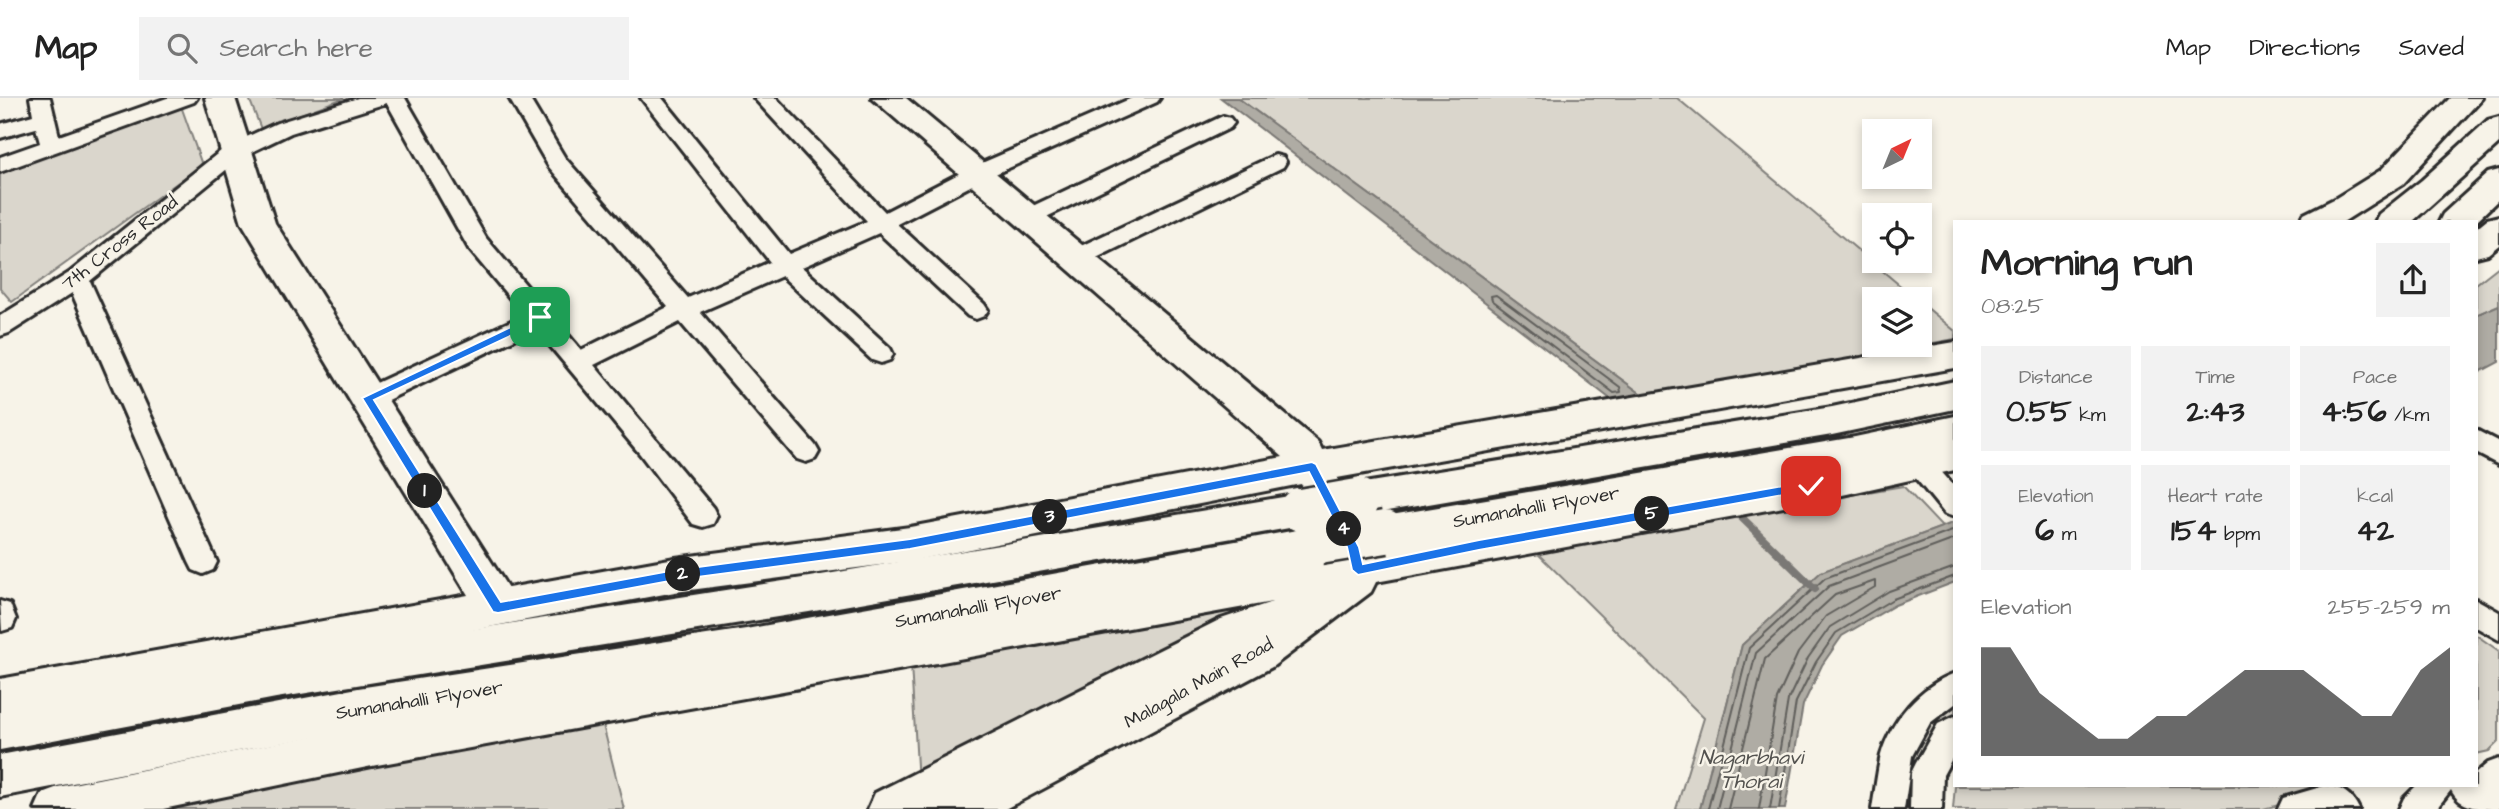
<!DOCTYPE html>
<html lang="en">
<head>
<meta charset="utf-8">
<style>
  body { margin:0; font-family:"Architects Daughter",sans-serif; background:#f2f2f2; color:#222; height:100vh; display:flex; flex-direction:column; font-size:26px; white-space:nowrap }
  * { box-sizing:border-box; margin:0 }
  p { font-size:23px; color:#767676 }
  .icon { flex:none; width:38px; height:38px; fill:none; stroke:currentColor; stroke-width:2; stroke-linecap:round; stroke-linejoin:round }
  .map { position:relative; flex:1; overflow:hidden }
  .sheet { position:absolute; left:1953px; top:122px; width:525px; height:567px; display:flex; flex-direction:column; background:#fff; border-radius:0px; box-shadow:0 4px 10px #0003 }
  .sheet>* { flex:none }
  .needle { width:46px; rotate:43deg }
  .fabs { position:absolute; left:1862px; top:21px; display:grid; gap:14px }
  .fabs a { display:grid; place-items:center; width:70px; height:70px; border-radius:0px; background:#fff; box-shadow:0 4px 10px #0003; font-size:35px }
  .pin { position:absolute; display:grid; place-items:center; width:60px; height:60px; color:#fff; margin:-30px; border-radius:14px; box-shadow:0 4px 10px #0006 }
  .km { position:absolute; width:35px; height:35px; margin:-18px; border-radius:50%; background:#222; color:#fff; font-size:19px; line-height:35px; text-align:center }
  .round { display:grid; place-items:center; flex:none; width:74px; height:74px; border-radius:0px; background:#f2f2f2 }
  .head { display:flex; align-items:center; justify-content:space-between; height:119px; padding:0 28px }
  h1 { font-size:38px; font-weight:700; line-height:52px }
  .metrics { display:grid; grid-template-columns:repeat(3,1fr); gap:10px; height:119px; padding:7px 28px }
  .metrics div { display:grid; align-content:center; border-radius:0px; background:#f2f2f2; text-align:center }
  .metrics b { font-size:30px; font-weight:700 }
  .metrics small { font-size:19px; font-weight:400 }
  .metrics p { font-size:19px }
  .chart { height:196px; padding:14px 28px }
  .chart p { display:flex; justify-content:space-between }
  .chart svg { width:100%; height:126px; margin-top:7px; fill:#2b2b2b; opacity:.7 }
  header { display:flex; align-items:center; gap:42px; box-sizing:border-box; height:98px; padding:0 35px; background:#fff; border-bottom:2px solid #e0e0e0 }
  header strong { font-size:33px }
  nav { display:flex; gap:38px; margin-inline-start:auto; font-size:24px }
  .search { width:490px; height:63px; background:#f2f2f2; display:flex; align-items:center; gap:18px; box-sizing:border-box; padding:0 24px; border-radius:0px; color:#767676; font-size:26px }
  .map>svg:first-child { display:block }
  .green { fill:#dad6cc; stroke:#82807c; stroke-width:2 }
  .water { fill:#afaca4; stroke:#7a7874; stroke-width:2 }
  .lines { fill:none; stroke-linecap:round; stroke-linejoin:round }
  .shore { stroke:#605f5b; stroke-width:2 }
  .stream { stroke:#7a7874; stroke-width:8 }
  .street-casing { stroke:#2b2b2b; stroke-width:6 }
  .secondary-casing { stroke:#2b2b2b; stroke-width:6 }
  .highway-casing { stroke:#2b2b2b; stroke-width:6 }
  .street { fill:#f7f3e8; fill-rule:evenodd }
  .secondary { fill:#f7f3e8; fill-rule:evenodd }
  .highway { fill:#f7f3e8; fill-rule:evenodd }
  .highway-bridge-casing { stroke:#2b2b2b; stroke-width:47; stroke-linecap:butt }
  .highway-bridge { stroke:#f7f3e8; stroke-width:42 }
  .route { fill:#1a73e8; stroke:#fff; stroke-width:2 }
  .labels { text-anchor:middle; stroke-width:5; stroke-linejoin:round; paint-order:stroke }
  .street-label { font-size:19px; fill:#2b2b2b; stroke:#f7f3e8 }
  .water-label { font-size:21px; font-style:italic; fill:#53524f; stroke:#f7f3e8 }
</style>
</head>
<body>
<header>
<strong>Map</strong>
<div class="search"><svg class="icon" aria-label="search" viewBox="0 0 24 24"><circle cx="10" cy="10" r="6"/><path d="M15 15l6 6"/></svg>Search here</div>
<nav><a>Map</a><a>Directions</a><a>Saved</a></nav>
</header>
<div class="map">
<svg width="2499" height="711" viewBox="0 0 2499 711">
  <rect width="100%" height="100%" fill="#f7f3e8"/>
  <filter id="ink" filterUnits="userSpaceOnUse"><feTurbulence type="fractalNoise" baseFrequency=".0143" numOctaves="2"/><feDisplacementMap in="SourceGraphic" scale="14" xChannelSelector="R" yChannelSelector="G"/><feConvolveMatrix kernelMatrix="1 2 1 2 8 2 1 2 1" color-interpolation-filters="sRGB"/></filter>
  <g filter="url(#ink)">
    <!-- green -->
    <path class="green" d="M249 0H344L261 31Z
      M1238 0H1677L1916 201H1874V247H1920V204L1955 233V241L1644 298Z
      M181 8 202 67 12 204 0 190V74Z
      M2499 168V207L2476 217V186Z
      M1903 388 1942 429 1821 474 1742 547 1700 711H1676L1704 620 1533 451Z
      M1232 505 1239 517 918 685 911 566Z
      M2476 537 2499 553V643L2489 653 2476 656Z
      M1955 602V619C1919 645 1914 671 1905 711H1897C1906 656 1909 638 1955 602Z
      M602 623 624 711H169L167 701Z
      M1955 688H2354L2263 711H1953Z"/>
    <!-- water -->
    <path class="water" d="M1221 0H1238L1644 298 1613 303Z
      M2499 207V264L2476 276V217Z
      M1955 424V484L1895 507 1842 538 1822 567 1803 607 1785 711H1700L1742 547 1821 474Z"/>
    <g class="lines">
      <!-- shore -->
      <path class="shore" d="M1496 197 1620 289 1621 294 1614 295 1492 202 1491 198Z
        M1708 711 1749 550 1825 480 1955 432
        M1717 711 1756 555 1829 488 1955 441
        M1728 711 1765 561 1835 497 1875 483V489L1826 518 1798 555 1777 601 1759 711
        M1770 711 1788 602 1808 560 1830 529 1889 493 1955 469
        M1779 711 1796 604 1816 564 1836 535 1893 501 1955 478"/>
      <!-- stream -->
      <path class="stream" d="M1738 416 1815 491"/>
      <!-- street casing -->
      <g class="street-casing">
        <path id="street" d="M30 0H50L59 38 167 0H197L194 4 0 74V59L40 45 36 30 0 40V26L33 17Z
          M358 0H405L486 140 581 252 668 209 549 69 509 0H529L565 60 688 200 770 164 641 0H662L789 156 867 123 754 0H776L885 114 968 71 1132 0H1160L1157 4 984 81 897 126 984 206 988 212 984 218 976 221 968 218 879 135 802 169 890 250 893 256 890 262 881 265 872 262 782 178 700 214 815 347 819 354 815 361 806 364 797 361 680 224 594 267 713 410 717 418 713 426 703 429 693 426 640 356 536 231 377 307 368 310 359 307 355 300 359 293 524 217 469 151 387 5 291 35 243 58 90 183 217 464 213 472 203 476 193 472 189 464 72 195 9 235 0 238V218L69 175 227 48 277 25Z
          M1223 18 1230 20 1234 25 1230 30 1036 124 1028 127 1020 124 1017 119 1020 114Z
          M1275 57 1283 59 1286 64 1283 69 1084 166 1076 168 1068 166 1064 160 1068 154Z
          M2476 332 2499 344V367L2476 355Z
          M1918 355 1927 358 1955 389V419L1945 416 1909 372 1905 365 1909 358Z
          M2476 501 2499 514V542L2476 529Z
          M0 503 10 506 16 521 12 530 2 533Z
          M1955 575V606L1930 625 1912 658 1904 711H1872C1875 693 1877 674 1881 657 1891 622 1920 588 1955 575Z
          M1955 618V655L1943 677 1942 711H1910L1911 675 1916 665 1938 626Z
          M2499 661V711C2480 711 2460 711 2451 692L2436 711H2399L2404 700 2416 688H2476V675L2488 665Z
          M2324 688C2341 688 2352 696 2359 711H2278L2283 700Z"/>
      </g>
      <!-- secondary casing -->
      <g class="secondary-casing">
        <path id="secondary" d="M205 0H235L275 125 508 490 675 460 910 429 1283 359 872 0H906L1318 344 1322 352 1955 244V270L1337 380 1342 388 1336 399 1322 404 1308 399 1301 386 910 463 675 494 0 621V581L468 497 242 125Z
          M2450 0H2482L2403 86 2343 124H2300L2304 116 2336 100 2381 72Z
          M2499 118V147L2488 156 2476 159V130L2487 121Z
          M1955 342V372L1811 404 1376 484 1371 494 1272 569 1005 711H868L875 695 1221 521 1272 504 377 667 163 711H35L42 695 58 689 377 625 1125 497 1357 452 1811 372Z"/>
      </g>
      <!-- highway casing -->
      <g class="highway-casing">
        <path id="highway" d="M2499 19V46L2412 124H2375L2379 116 2422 82 2488 22Z
          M2499 72V101L2475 124H2439L2443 116 2488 75Z
          M1955 283V311L1832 337 1358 418 1344 413 1338 402 1344 391 1358 386 1832 309Z
          M1955 318V348L1855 369 1385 450 1371 446 1365 434 1371 422 1385 418 1855 339Z
          M1301 396 1315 401 1321 412 1315 423 1301 428 809 514 276 600 0 652V612L276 562 809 479Z
          M1319 428 1333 433 1339 445 1333 457 1319 462 746 569 358 630 0 699V657L358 590 746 531Z"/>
      </g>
      <!-- street -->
      <use href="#street" class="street"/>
      <!-- secondary -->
      <use href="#secondary" class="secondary"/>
      <!-- highway -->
      <use href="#highway" class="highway"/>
      <!-- highway-bridge casing -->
      <g class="highway-bridge-casing">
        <path id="highway-bridge" d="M1301 412 1358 402
          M1319 445 1385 434"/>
      </g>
      <!-- highway-bridge -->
      <use href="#highway-bridge" class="highway-bridge"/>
    </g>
  </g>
  <!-- route -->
  <path class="route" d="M540 215 544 216V222L374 302 501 504 675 472 910 441 1312 364 1316 366 1359 449 1363 466 1479 442 1811 383 1817 388 1811 392 1479 452 1358 477 1352 472 1347 449 1309 374 910 451 675 482 498 515 493 514 362 300Z"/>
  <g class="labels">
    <!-- street labels -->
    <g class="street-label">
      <text transform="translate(119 144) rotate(-38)" y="7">7th Cross Road</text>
      <text transform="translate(1536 408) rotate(-10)" y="7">Sumanahalli Flyover</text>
      <text transform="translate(978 508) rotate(-10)" y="7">Sumanahalli Flyover</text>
      <text transform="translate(1198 584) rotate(-29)" y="7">Malagala Main Road</text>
      <text transform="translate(419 601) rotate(-9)" y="7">Sumanahalli Flyover</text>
    </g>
    <!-- water labels -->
    <g class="water-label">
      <text x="1751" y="666">Nagarbhavi<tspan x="1751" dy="24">Thorai</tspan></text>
    </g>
  </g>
</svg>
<div class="fabs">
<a><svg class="needle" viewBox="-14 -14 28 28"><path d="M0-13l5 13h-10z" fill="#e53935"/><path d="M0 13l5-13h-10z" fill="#767676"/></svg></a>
<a><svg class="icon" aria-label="locate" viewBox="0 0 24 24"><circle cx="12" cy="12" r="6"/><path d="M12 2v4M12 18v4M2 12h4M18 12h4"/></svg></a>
<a><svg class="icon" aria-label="layers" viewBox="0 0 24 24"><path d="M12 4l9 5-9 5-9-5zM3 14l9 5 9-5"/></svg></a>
</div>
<div class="pin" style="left:540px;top:219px;background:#1e9e55"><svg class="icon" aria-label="arrive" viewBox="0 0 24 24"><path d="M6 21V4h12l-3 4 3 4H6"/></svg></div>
<div class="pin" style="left:1811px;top:388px;background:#d93025"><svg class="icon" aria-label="check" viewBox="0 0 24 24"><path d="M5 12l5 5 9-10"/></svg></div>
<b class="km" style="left:425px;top:393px">1</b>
<b class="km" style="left:683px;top:476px">2</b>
<b class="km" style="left:1050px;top:419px">3</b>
<b class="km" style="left:1344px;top:431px">4</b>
<b class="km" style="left:1652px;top:416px">5</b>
<section class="sheet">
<div class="head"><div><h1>Morning run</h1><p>08:25</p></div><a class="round"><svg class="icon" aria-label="share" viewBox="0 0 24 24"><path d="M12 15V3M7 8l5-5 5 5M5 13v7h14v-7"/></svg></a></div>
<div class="metrics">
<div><p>Distance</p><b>0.55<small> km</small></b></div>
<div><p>Time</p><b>2:43</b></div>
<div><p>Pace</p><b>4:56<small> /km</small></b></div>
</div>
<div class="metrics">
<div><p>Elevation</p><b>6<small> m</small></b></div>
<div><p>Heart rate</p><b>154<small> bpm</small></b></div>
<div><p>kcal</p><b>42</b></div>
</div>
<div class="chart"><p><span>Elevation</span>255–259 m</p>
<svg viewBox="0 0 160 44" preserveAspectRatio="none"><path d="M0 44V6L10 6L20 22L30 30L40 38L50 38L60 30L70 30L80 22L90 14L100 14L110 14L120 22L130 30L140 30L150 14L160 6V44z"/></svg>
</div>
</section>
</div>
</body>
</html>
